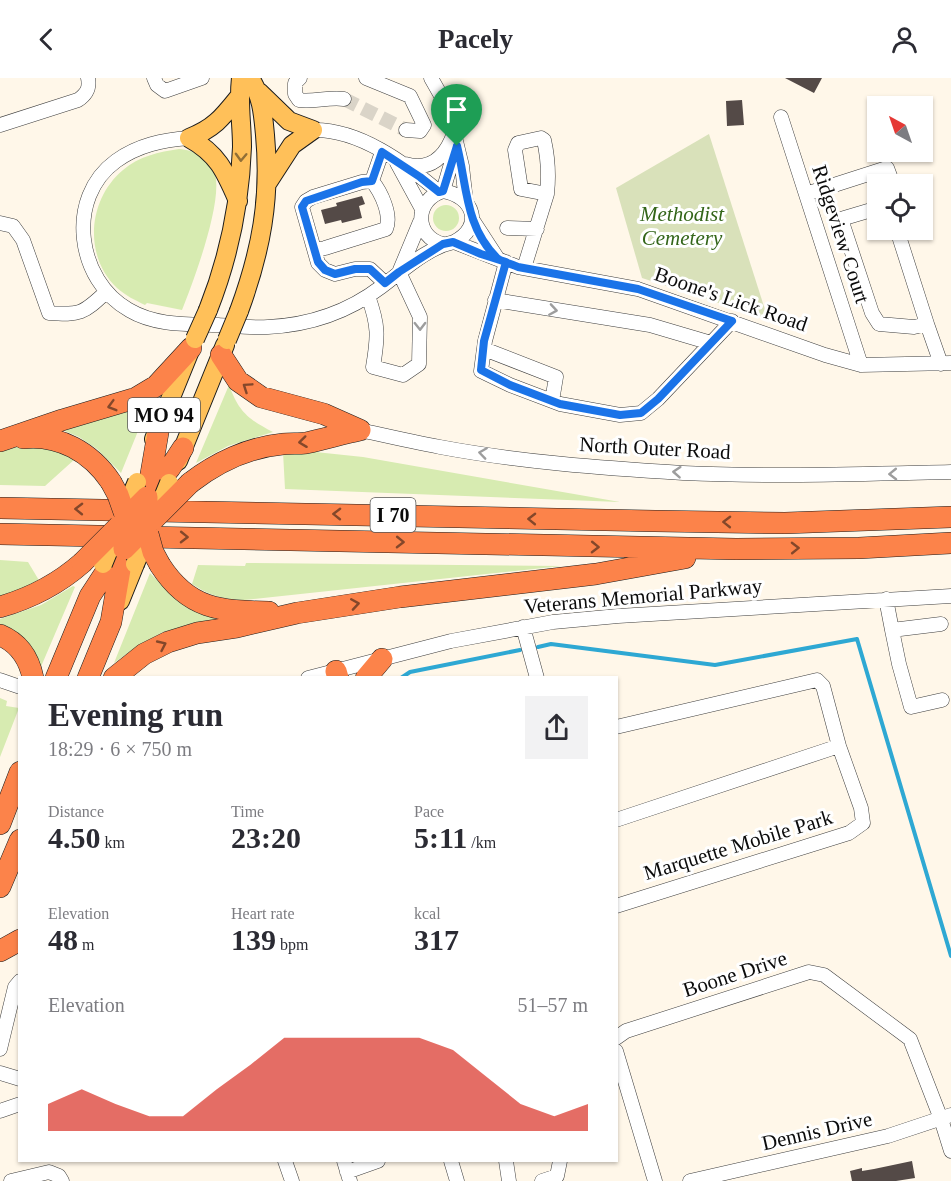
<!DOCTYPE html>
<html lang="en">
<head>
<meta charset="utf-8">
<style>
  body { margin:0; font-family:Georgia,serif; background:#f2f2f3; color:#2b2b33; height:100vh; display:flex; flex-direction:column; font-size:22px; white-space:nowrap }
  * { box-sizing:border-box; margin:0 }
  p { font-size:20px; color:#7c7c81 }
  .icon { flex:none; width:33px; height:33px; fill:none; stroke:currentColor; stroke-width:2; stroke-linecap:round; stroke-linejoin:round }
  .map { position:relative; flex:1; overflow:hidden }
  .side { position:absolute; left:18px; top:598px; width:600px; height:486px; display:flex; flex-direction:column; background:#fff; border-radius:0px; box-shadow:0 2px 4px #0004 }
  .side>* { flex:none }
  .needle { width:39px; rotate:320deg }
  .buttons { position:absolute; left:867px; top:18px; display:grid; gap:12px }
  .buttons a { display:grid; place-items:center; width:66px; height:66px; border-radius:0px; background:#fff; box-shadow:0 2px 4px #0004; font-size:30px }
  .pin { position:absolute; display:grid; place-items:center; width:51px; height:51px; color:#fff; margin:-62px -26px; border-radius:50% 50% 50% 0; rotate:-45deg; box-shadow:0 0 6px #0007 }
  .pin .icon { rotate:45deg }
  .round { display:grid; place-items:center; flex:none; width:63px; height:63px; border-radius:0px; background:#f2f2f3 }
  .headline { display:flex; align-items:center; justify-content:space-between; height:102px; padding:0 30px }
  h1 { font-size:33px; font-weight:700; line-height:45px }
  .stats { display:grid; grid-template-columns:repeat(3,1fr); gap:9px; height:102px; padding:6px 30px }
  .stats div { display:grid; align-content:center }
  .stats b { font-size:30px; font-weight:700 }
  .stats small { font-size:16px; font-weight:400 }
  .stats p { font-size:16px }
  .chart { height:168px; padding:12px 30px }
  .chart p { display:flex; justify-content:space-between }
  .chart svg { width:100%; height:108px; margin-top:6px; fill:#d93025; opacity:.7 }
  header { display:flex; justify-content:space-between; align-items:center; height:78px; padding:0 30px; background:#fff; font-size:27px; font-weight:700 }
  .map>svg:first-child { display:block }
  .green { fill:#d7ebb1 }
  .cemetery { fill:#d9e1ba }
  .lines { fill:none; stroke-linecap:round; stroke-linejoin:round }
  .stream { stroke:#2ea8d3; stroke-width:4 }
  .building { fill:#544a47 }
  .minor-tunnel { stroke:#dad4c8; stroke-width:14; stroke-dasharray:14 7; stroke-linecap:butt }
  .minor-casing { stroke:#3e3e3e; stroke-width:15 }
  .major-casing { stroke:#1c1c1c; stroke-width:20 }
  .highway-casing { stroke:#1c1c1c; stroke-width:22 }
  .minor { stroke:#fff; stroke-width:14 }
  .major { stroke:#ffc059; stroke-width:18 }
  .highway { stroke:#fc834a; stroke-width:21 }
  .major-bridge-casing { stroke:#1c1c1c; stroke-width:20; stroke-linecap:butt }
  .highway-bridge-casing { stroke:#1c1c1c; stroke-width:22; stroke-linecap:butt }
  .major-bridge { stroke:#ffc059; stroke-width:18 }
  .highway-bridge { stroke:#fc834a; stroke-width:21 }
  .oneway { stroke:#916f36 }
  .oneway2 { stroke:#9d9d9d }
  .oneway3 { stroke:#84472a }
  .route-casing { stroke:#fff; stroke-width:12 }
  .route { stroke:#1a73e8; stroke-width:8 }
  .labels { text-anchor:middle; stroke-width:6; stroke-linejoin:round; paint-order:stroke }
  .shield { fill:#fff; stroke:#545454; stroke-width:1.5 }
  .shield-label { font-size:20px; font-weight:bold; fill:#0b0b0b }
  .park-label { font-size:21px; font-style:italic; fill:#336519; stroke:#fff }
  .street-label { font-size:21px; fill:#0b0b0b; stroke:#fff }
</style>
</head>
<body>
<header><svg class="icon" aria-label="back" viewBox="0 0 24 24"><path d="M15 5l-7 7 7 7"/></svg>Pacely<svg class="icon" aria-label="person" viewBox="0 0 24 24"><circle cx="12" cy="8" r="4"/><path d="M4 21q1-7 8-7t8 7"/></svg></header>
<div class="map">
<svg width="951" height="1103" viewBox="0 0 951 1103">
  <rect width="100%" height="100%" fill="#fff7e9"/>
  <!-- green -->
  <path class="green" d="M179 71C194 72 210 80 215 96 223 124 193 205 182 232L147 225 145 227C135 222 126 218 117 210 83 178 88 121 123 92 139 78 159 74 179 71Z
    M433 140a13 13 0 1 1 26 0a13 13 0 1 1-26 0Z
    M229 307C239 334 248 341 273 354L228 368 196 385Z
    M151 321 121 395 97 371 79 359 60 351Z
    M23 368 54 371 75 381 45 408 0 407V372Z
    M306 373 363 379 620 424 285 411 283 374Z
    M0 482 28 484 40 504 0 519Z
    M246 485 562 488 244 522C225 522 208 517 192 506L198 487 245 488Z
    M150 495 177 522 202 536 216 541 163 554 139 567 114 585Z
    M73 508 75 509 40 591 0 547V541L41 527Z
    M0 620 7 623 6 628 19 630 0 679Z"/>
  <!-- cemetery -->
  <path class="cemetery" d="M709 56 768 241 642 200 616 110Z"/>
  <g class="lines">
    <!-- stream -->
    <path class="stream" d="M538 569 551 566 715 587 857 561 951 878
      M401 600 410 594 520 572"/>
  </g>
  <!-- building -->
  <path class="building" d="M785 0H822L814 15Z
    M742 22 744 47 727 48 726 23Z
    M362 118 365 126 359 128 362 140 342 145 341 142 325 146 321 132 337 128 336 125Z
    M912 1083 915 1100 896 1103H852L850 1093 862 1090V1093L874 1091Z"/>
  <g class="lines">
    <!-- minor-tunnel -->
    <path class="minor-tunnel" d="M344 21 406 52"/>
    <!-- minor casing -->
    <g class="minor-casing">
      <path id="minor" d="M154 0 157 7 165 13 202 0
        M300 0 295 5V16L299 22C314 24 328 19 344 21
        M366 0 410 18 424 47 420 53 406 52
        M431 0 448 30 462 88 466 124
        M781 39 861 287
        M0 47 78 22C87 16 90 10 88 0
        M313 52C359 51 405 85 439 114
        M189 60C163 62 138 67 116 83 65 120 77 203 129 232 156 248 188 246 218 247 234 248 251 250 268 249 309 247 348 234 381 209 404 192 426 170 454 164L518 189 638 211 825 277 861 287 951 285
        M541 60 544 62C548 80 549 98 547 116L521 111 515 72 518 65Z
        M397 85 422 131
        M405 86C431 94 446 78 454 55
        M372 103 362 104 313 119 306 123 302 129 318 185 325 192 335 196 355 191H370L385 205
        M372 103 382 74
        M443 113 456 69
        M806 116 887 90 893 106
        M878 130 841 141 872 235 879 246 914 249 927 246 897 152
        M472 141 498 181
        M0 145 13 148 23 162 49 235C80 237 83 236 106 214
        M507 150 537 151
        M443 166C414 159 414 122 443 113 474 118 484 149 454 164
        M315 170 317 172 325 170 386 151C392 137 381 114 372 103
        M506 184 485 263 481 293 510 307 560 326 620 337 641 335 658 321 732 243
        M524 190 547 116
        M400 192 420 144
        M368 218C379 248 378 259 373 289L403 297 419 286 420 239 399 194
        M495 222 650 247 711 265
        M927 246 941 286
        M484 271 556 299 552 323
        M360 352C387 358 413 364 440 369 520 384 602 390 683 395 773 399 862 396 951 394
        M886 521 892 552 941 546
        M523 549 537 600
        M892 552 899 586 911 629 942 622
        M308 600 451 563 553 544 618 538 951 518
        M0 602 20 609
        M616 649 817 602 823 608 839 668 861 730 863 745 849 755 616 828
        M616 742 839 668
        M616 960 626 953 809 894 824 897 910 961 941 1041 951 1073
        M0 971 15 909 20 903
        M616 973 655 1103
        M0 995 20 1001
        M0 1033 20 1026
        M285 1083 292 1103
        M344 1083 350 1103
        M451 1083 457 1103
        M506 1083 509 1103
        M347 1094 378 1083
        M11 1103 49 1094 59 1098 62 1103
        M542 1103 557 1098 560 1083
        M690 1103 888 1058 951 1037"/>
    </g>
    <!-- major casing -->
    <g class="major-casing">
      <path id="major" d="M259 14 289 43 313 52
        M189 60C218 76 225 93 238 123
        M189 60C213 51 222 40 238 20
        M268 104 292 67 313 52
        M208 232C229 179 240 126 242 69 242 46 238 24 241 0
        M239 233C261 173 271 121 265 57 263 35 262 19 250 0
        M154 361 189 275
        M178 383 225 267
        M120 523 135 486"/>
    </g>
    <!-- highway casing -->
    <g class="highway-casing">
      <path id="highway" d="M221 277 238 303 261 319 324 336 360 352
        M23 360C59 356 91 374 111 404
        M0 363 62 342 136 320 156 308 191 270
        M190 405C216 385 249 369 283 366 290 365 298 366 306 365 324 361 342 356 360 352
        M149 416 170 390 183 370
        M147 419 159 349
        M0 430 655 443 785 445 951 439
        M0 456 736 471 859 470 951 465
        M160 487C189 532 220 533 269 534
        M0 529C31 520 57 507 82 485
        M0 557C19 565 29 580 33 600
        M336 593 338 600
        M56 600 90 518 111 486 124 471
        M88 600 111 544 123 474
        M114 600 144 576 168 564 197 555 237 549 297 535 400 519 596 496 685 480
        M366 600 382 581
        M0 746 20 694
        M0 809 20 762
        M0 873 20 862"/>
    </g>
    <!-- minor -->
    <use href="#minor" class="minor"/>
    <!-- major -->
    <use href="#major" class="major"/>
    <!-- highway -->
    <use href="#highway" class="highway"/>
    <!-- major-bridge casing -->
    <g class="major-bridge-casing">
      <path id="major-bridge" d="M195 261 208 232
        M227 262 239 233
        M124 434 137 404
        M155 439 169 405
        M103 486 117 452
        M135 486 148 456"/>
    </g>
    <!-- highway-bridge casing -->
    <g class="highway-bridge-casing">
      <path id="highway-bridge" d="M111 404 118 417 124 434
        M154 441 190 405
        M148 456 153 474 160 487
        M124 471 146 449 147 419
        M124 471 125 441 147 419
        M82 485 119 448"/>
    </g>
    <!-- major-bridge -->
    <use href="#major-bridge" class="major-bridge"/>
    <!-- highway-bridge -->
    <use href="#highway-bridge" class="highway-bridge"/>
  </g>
  <!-- one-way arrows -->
  <defs><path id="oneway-chevron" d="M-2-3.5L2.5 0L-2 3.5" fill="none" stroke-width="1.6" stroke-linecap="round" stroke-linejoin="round" transform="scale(1.5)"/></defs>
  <use class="oneway" href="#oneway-chevron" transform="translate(241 79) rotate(92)"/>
  <g class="oneway2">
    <use href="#oneway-chevron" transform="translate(553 232) rotate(9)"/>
    <use href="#oneway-chevron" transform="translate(420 248) rotate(89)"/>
    <use href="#oneway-chevron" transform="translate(483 375) rotate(-172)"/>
    <use href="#oneway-chevron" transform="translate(677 394) rotate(-176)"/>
    <use href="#oneway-chevron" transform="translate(893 396) rotate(179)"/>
  </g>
  <g class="oneway3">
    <use href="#oneway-chevron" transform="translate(247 309) rotate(-146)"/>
    <use href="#oneway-chevron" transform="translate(112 328) rotate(164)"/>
    <use href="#oneway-chevron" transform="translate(303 364) rotate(173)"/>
    <use href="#oneway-chevron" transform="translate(79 431) rotate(-179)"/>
    <use href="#oneway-chevron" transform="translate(337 436) rotate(-179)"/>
    <use href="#oneway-chevron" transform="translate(532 441) rotate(-179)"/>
    <use href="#oneway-chevron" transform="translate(727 444) rotate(-179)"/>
    <use href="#oneway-chevron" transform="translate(184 459) rotate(1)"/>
    <use href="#oneway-chevron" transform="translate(400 464) rotate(1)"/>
    <use href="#oneway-chevron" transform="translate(595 469) rotate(1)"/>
    <use href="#oneway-chevron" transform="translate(795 470) rotate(-1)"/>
    <use href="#oneway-chevron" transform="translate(355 526) rotate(-9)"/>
    <use href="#oneway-chevron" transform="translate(162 567) rotate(-25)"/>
  </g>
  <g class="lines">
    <!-- route casing -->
    <g class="route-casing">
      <path id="route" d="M457 68 443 113 439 114 420 99 382 74 372 103 362 104 306 123 302 129 318 184 325 192 335 196 355 191H370L385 205 399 194 443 166 453 164 481 176 506 184 484 263 481 292 510 307 560 326 620 337 641 335 658 321 732 243 638 211 518 189C512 186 502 184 497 180 465 149 467 107 457 68"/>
    </g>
    <!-- route -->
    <use href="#route" class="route"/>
  </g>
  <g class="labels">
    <!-- shield labels -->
    <g class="shield">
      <rect x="128" y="320" width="72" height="34" rx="4.5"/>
      <rect x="370.5" y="420" width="45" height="34" rx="4.5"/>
    </g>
    <g class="shield-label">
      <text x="164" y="344">MO 94</text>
      <text x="393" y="444">I 70</text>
    </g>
    <!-- park labels -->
    <g class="park-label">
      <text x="682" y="143">Methodist<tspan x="682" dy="24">Cemetery</tspan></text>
    </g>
    <!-- street labels -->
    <g class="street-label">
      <text transform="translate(841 156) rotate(72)" y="7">Ridgeview Court</text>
      <text transform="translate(731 221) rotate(19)" y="7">Boone's Lick Road</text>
      <text transform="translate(655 370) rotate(3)" y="7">North Outer Road</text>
      <text transform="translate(643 518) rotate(-5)" y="7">Veterans Memorial Parkway</text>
      <text transform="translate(738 767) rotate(-17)" y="7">Marquette Mobile Park</text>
      <text transform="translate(735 896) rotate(-18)" y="7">Boone Drive</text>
      <text transform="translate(817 1053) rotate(-13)" y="7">Dennis Drive</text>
    </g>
  </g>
</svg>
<div class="buttons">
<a><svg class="needle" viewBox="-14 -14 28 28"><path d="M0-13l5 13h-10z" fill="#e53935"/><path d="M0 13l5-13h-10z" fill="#7c7c81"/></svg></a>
<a><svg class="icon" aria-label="locate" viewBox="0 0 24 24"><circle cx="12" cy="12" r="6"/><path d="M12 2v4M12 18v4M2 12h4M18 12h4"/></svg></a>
</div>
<div class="pin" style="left:457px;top:68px;background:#1e9e55"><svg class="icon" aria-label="arrive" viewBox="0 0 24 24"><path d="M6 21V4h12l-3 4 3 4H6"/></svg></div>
<section class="side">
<div class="headline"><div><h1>Evening run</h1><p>18:29 · 6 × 750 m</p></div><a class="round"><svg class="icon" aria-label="share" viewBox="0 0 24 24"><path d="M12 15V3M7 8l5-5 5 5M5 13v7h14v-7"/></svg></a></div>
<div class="stats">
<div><p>Distance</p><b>4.50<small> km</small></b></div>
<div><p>Time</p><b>23:20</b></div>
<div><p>Pace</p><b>5:11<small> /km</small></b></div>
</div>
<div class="stats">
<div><p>Elevation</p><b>48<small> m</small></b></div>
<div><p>Heart rate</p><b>139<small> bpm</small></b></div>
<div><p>kcal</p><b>317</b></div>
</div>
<div class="chart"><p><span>Elevation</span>51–57 m</p>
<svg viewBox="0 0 160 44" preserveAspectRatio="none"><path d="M0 44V33L10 27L20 33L30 38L40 38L50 27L60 17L70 6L80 6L90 6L100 6L110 6L120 11L130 22L140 33L150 38L160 33V44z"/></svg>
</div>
</section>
</div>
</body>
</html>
